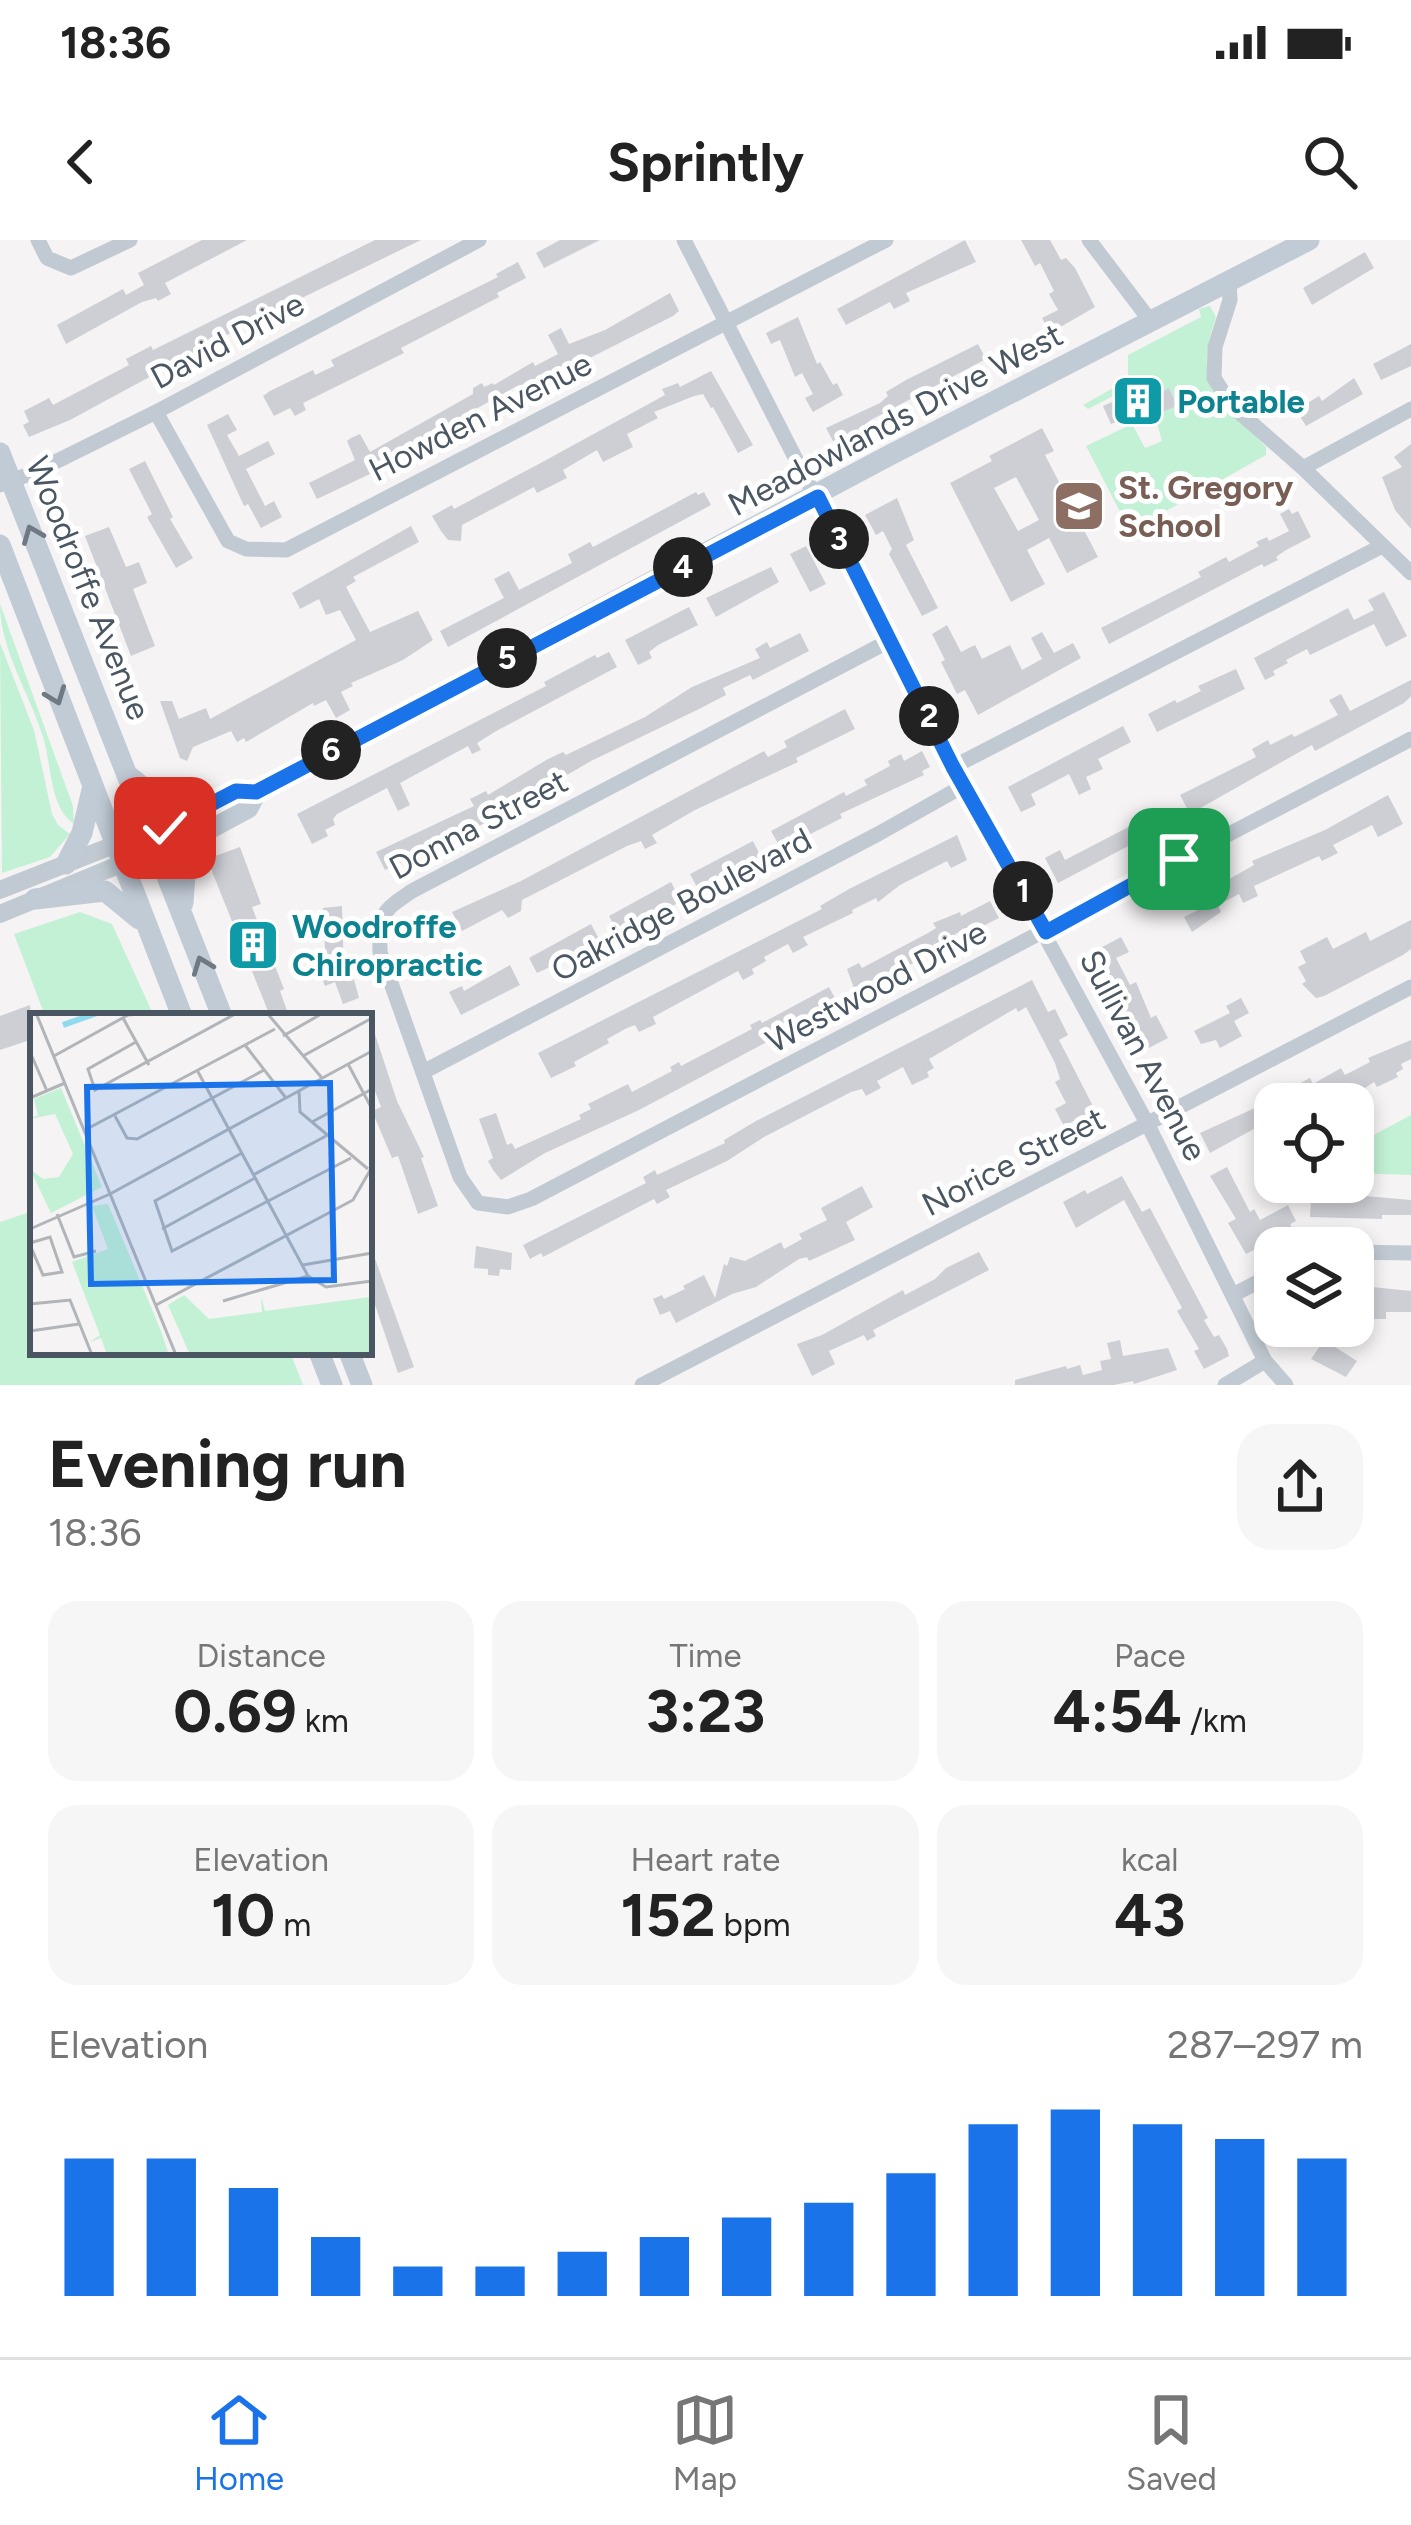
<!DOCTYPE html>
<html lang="en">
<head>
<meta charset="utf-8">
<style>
  body { margin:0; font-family:Figtree,sans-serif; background:#f6f6f6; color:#222; height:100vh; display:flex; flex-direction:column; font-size:45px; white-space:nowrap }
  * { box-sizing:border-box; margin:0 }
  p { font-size:39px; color:#767676 }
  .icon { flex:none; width:66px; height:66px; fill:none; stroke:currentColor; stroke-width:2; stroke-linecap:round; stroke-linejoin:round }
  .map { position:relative; height:1145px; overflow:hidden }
  .sheet { display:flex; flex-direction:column; background:#fff; flex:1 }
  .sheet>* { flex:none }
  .buttons { position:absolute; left:1254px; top:843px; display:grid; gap:24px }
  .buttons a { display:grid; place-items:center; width:120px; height:120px; border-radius:24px; background:#fff; box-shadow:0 6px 18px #0003; font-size:60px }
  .pin { position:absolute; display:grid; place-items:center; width:102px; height:102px; color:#fff; margin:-51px; border-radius:24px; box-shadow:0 6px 18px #0006 }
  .km { position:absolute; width:60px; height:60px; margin:-30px; border-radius:50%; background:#222; color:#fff; font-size:33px; line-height:60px; text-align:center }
  .round { display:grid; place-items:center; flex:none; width:126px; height:126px; border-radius:36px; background:#f6f6f6 }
  .overview { display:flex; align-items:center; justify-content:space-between; height:204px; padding:0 48px }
  h1 { font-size:66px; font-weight:700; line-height:90px }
  .metrics { display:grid; grid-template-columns:repeat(3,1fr); gap:18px; height:204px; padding:12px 48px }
  .metrics div { display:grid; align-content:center; border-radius:30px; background:#f6f6f6; text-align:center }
  .metrics b { font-size:60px; font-weight:700 }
  .metrics small { font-size:33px; font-weight:400 }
  .metrics p { font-size:33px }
  .chart { height:336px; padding:24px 48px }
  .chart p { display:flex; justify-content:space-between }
  .chart svg { width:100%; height:216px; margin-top:12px; stroke:#1a73e8; stroke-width:6 }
  .status { display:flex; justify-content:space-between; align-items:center; height:84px; padding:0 60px; background:#fff; direction:ltr }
  .status svg { height:33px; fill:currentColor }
  header { display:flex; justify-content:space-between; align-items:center; height:156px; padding:0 48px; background:#fff; font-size:54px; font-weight:700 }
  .tab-bar { display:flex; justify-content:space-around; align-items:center; height:168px; border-top:3px solid #e0e0e0; background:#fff; font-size:33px; color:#767676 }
  .tab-bar a { display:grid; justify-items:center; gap:6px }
  .tab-bar .current { color:#1a73e8 }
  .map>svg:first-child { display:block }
  .green { fill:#c3f1d5 }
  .building { fill:#cdcfd5; fill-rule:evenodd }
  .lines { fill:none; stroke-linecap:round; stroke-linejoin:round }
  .minor { stroke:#c1cad2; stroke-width:15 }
  .tertiary { stroke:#c1cad2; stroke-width:18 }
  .secondary { stroke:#c1cbd6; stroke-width:21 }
  .oneway { stroke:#6e7984 }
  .route-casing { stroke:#fff; stroke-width:24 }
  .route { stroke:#1a73e8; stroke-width:15 }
  .labels { text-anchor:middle; stroke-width:10; stroke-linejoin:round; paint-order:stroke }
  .street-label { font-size:33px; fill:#4a5661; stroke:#fff }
  .culture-label { font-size:33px; font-weight:bold; fill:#0d838f; stroke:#fff; text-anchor:start }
  .education-label { font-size:33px; font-weight:bold; fill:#785e54; stroke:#fff; text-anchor:start }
  .inset-river { fill:none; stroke:#90daee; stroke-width:6 }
  .inset-road { fill:none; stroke:#b1b4b9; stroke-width:3 }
  .view { fill:#1a73e8; fill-opacity:0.15; stroke:#1a73e8; stroke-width:6 }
  .inset-edge { fill:none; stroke:#4a5661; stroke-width:6 }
</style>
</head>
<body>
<div class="status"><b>18:36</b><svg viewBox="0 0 49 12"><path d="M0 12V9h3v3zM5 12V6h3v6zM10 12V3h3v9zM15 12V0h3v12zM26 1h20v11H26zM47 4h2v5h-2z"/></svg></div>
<header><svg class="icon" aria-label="back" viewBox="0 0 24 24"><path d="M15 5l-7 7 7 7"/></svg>Sprintly<svg class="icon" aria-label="search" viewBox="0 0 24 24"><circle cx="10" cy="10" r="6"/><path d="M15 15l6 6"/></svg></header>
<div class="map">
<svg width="1411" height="1145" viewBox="0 0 1411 1145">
  <rect width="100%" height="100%" fill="#f5f3f3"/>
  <!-- green -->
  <path class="green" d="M1210 66 1216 77C1207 105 1201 128 1215 155L1266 207V215L1130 291 1086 206 1132 184 1145 208 1162 201 1155 176 1177 166 1169 148 1155 154 1138 143 1088 169 1083 165 1124 142 1128 136V115L1201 77 1199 69Z
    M0 364 73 566 74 584C49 567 52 525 43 497 30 454 0 410 0 364Z
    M0 403 34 490 52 574 58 585 70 594 50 617 2 633Z
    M80 672 112 684 154 776H45L14 694Z
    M1411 875V935L1353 933V906Z
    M33 971V1112H290L303 1145H0V982Z"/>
  <!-- building -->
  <path class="building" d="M202 0H247L165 43 171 54 158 61 156 58 142 62 66 104 57 85 123 49 126 55 144 45 138 33Z
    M375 0H421L238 89 70 180 29 197 23 185 29 182 24 171 49 158 53 165 129 125 126 119 151 106 153 110Z
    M560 0H600L544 28 536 13Z
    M965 0 976 22 906 53 910 61 894 69 890 62 846 85 837 69Z
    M1021 0H1050L1061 20 1066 18 1075 28 1095 67 1050 93 1042 78 1058 70 1049 54 1054 51 1040 23 1035 26Z
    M1365 12 1374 28 1312 65 1303 48Z
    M518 22 526 38 497 53 499 57 401 108 404 113 303 163 306 170 295 176 290 168 274 176 263 156 270 151 313 130 315 135 334 126 331 120 498 37 496 34Z
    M670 53 679 71 673 76 550 138 548 134 521 148 519 145 409 206 412 211 372 233 317 259 309 243 355 220 347 201 351 198 360 194 370 212 473 154V148L482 143 484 147 493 143 494 145 533 122 535 126 558 114 548 95 561 88 569 104 605 90Z
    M798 77 817 124 820 122 833 145 837 143 843 155 813 172 805 158 813 154 802 133 795 137 780 100 771 104 766 93Z
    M978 104 986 119 869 181 871 185 859 193 834 203 826 188 880 163 888 156 886 152 906 140Z
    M1411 104V126L1381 140 1373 124Z
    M711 131 753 205 738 213 713 167 711 168 703 154 694 156 654 172 658 178 627 194 633 207 603 222 597 210 563 230 567 238 537 253 534 247 462 285 461 301 448 300 441 291 432 276 452 265 454 269 537 225 665 155 662 149 678 143 680 147Z
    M1354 138 1363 154 1306 186 1296 170 1319 156 1322 161Z
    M1169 148 1177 166 1163 172 1160 163 1111 184 1103 166 1141 149 1145 158Z
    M228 174 237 190 227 195 239 216 268 201 275 214 246 229 265 266 274 261 282 277 261 288 248 264 244 266 207 185Z
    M1042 188 1054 211 1045 215 1098 317 1067 333 1049 298 1027 310 1045 344 1011 362 950 243 992 221 989 216ZM1016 237 1039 280 1018 291 994 248Z
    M1411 204V289L1395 270 1382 237 1402 227 1394 217Z
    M145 221 173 277 170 279 193 318 176 328 147 277 152 274 129 229Z
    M696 252 698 255 704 252 711 265 448 407 440 391 504 358 494 339 509 331 519 350 572 323 568 314 590 302 593 307Z
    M897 258 914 300 906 305 938 368 922 376 889 314 892 309 883 291 876 295 865 275Z
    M1289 269 1292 274 1298 271 1311 297 1286 310 1276 317 1278 320 1264 327 1262 324 1109 404 1101 388 1201 337 1198 332 1211 325 1226 317 1229 322 1259 306 1256 302 1267 297 1269 301 1289 291 1280 274Z
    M411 286 419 302 353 337 356 341 346 347 370 392 418 371 433 400 403 420 351 443 353 446 341 452 350 470 336 478 326 460 314 466 313 463 246 502 244 498 237 502 231 491 193 507 187 521 180 518 160 461H172L179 479 206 468 210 479 356 400 340 370 326 375 319 359 300 369 292 353Z
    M109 287 126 327 139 322 147 343 133 349 155 406 131 416 85 296Z
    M806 306 826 344 810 352 790 314Z
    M771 327 779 342 716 377 706 358Z
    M1384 352 1407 396 1386 407 1374 384 1310 415 1307 409 1286 420 1288 423 1273 431 1275 435 1265 440 1254 418 1348 368 1354 380 1374 370 1368 360Z
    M689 367 698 385 658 405 649 412 652 418 638 425 625 400Z
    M947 385 961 412 975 405 982 419 1010 405 1022 430 1042 419 1031 398 1042 392 1054 413 1073 403 1081 418 978 475 965 450 957 454 941 422 945 420 932 394Z
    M800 393 809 411 753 440 750 435 723 448 726 455 697 470 591 521 483 584 385 630 376 612 474 566 470 559 486 551 488 555 548 519 563 512 566 515 645 477 692 447 760 418 755 409 767 402 770 408Z
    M609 412 617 427 498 490 477 503 481 510 472 514 468 506 400 543 410 565 398 571 387 548 337 574 333 579 335 585 325 590 328 596 312 604 297 574 546 446 544 442 595 415 597 418Z
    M1236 429 1245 449 1157 492 1148 474 1175 460 1177 463 1201 451 1198 446Z
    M1411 440V456L1404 463 1315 511 1312 505 1294 515 1190 574 1180 555 1256 517 1252 509 1268 500 1270 505 1292 494 1294 497 1338 475 1329 460 1341 454 1350 471Z
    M845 469 855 489 796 518 798 522 695 570 652 595 657 603 645 609 641 601 627 606 522 660 521 671 508 678 502 670 462 691 452 672 521 641 764 511 768 517 787 507 784 501Z
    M1123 486 1131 502 1098 519 1103 529 1086 537 1091 549 1079 555 1069 534 1031 554 1036 565 1021 572 1008 547Z
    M922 511 930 527 922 531 924 535 840 574 842 578 781 609 771 591 844 552 846 556 867 545 864 540 890 526 888 521 901 514 904 521Z
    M1388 555 1403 584 1378 597 1372 585 1333 605 1338 613 1322 621 1319 616 1254 646 1258 656 1243 663 1239 654 1218 665 1221 672 1192 692 1184 677 1202 668 1196 658 1254 625 1252 621 1325 590Z
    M1165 568 1172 583 1058 643 1045 618 1060 610 1065 620Z
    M957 595 967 620 951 628 947 621 900 645 878 662 876 658 852 670 853 673 803 697 808 705 793 713 788 704 764 717 766 721 752 729 754 734 743 740 738 731 653 777 656 784 639 792 635 785 627 788 607 799 609 803 574 822 576 826 551 838 538 813 822 669 820 666 849 649Z
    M753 601 762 619 698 649 690 634Z
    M240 607 261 664 252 667 284 749 280 751 289 776H270L207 619Z
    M671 642 681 661 643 683 617 691 609 676Z
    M990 661 999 678 975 690 973 686 955 694 958 700 917 715 919 720 856 754 847 729 859 723 862 728 928 693 936 688 933 683 960 672 961 676Z
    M342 666 344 735 352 732 359 758 343 764 335 742 325 746 319 731 326 728 323 668Z
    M1411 680V709L1403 715 1324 756 1316 758 1302 744 1306 741 1298 727 1306 723 1300 711 1327 697 1333 709 1366 692 1370 701Z
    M591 684 601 703 537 733 529 718Z
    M1121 697 1129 712 1116 718 1130 745 1136 742 1151 778 1156 775 1168 798 1145 810 1091 713Z
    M510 725 520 745 461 775 449 752 462 746 464 751Z
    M1032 740 1048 772 1055 769 1068 795 1059 800 1095 870 1064 886 1055 869 1066 863 1055 842 1060 839 1055 823 1026 767 1018 772 1016 768 929 819 934 828 927 832 929 837 912 845 903 827 877 841 881 848 866 856 862 849 851 852 764 897 727 921 666 950 670 957 657 964 654 959 543 1017 541 1013 530 1019 523 1005 646 943 643 937 655 930 657 935 725 903 724 900 756 881Z
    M829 747 838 764 639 870 545 913 501 940 493 930 488 921 493 918 479 879 496 873 507 905 512 903 515 909 581 879 579 875 591 869 588 864 628 844 632 852 672 831 670 827 679 822 681 826 752 789 750 785 760 780 762 783Z
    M1241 758 1249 773 1234 781 1242 796 1220 808 1216 800 1201 804 1194 791 1230 773 1226 766Z
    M30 765 33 799 0 810V776Z
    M370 779 397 861 424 917 421 918 438 966 418 974 398 916 392 918 372 871 381 867 369 835Z
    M1411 800V819L1401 824 1403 829 1396 833 1398 837 1377 847 1374 842 1341 864H1297L1289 849 1310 838 1313 844 1341 828 1345 835 1370 822 1368 818Z
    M1266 863 1274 878 1210 913 1200 893Z
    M1227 927 1250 972 1254 969 1260 980 1288 965 1296 981 1290 984 1293 990 1246 1014 1228 983 1236 979 1210 936Z
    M1122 936 1142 972 1150 968 1208 1078 1204 1080 1214 1097 1219 1095 1227 1109 1229 1116 1204 1129 1194 1111 1199 1109 1177 1071 1182 1068 1124 960 1076 988 1063 962 1085 950 1087 954Z
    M862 946 873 967 846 982 855 1000 809 1021 807 1017 799 1019 756 1047 732 1054 676 1083 670 1071 660 1075 653 1059 662 1055 664 1059 685 1049 683 1046 704 1035 715 1058 724 1024 727 1026 730 1017 745 1021 781 1002 784 1009 802 999 799 994 827 980 821 968Z
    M1365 956 1411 960V975H1382V979L1310 977 1311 959 1350 960Z
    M369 1002 414 1127 398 1133 369 1047Z
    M476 1006 512 1013 511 1030 500 1029 499 1036 488 1035V1029L474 1028Z
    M979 1012 989 1030 873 1090 876 1096 867 1101 864 1095 829 1111 835 1124 812 1136 797 1104 822 1095 903 1050 905 1055 935 1039 946 1028Z
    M1353 1045 1411 1051V1072H1386V1079H1370V1065H1353Z
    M1120 1100 1123 1116 1168 1108 1177 1130 1134 1144 1133 1141 1114 1145H1015V1140L1066 1126 1067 1129 1080 1125 1083 1135 1102 1130 1100 1121 1111 1119 1107 1103Z
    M1324 1100 1357 1121 1346 1137 1311 1119Z"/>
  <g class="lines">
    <!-- minor -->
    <path class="minor" d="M38 0 47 18 71 28 130 0
      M684 0 953 527 1148 885 1265 1121 1286 1145
      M1089 0 1152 83
      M1229 42 1230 60 1215 107 1214 138 1231 165 1303 228 1411 333
      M156 172 228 301 246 309 286 310 886 0
      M1303 228 1411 169
      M0 245 35 232 156 172 479 0
      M891 400 412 651C381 672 379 674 380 712L460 937 478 963 508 967 531 959 1411 499
      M953 527 1382 306
      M423 832 878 594 965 545
      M1353 1012 1411 1013
      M1233 1055 1275 1033
      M642 1145 1411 747
      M1225 1145 1265 1121"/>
    <!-- tertiary -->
    <path class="tertiary" d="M0 650 114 605
      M0 674 121 624"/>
    <!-- secondary -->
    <path class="secondary" d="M0 213 222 776
      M0 305 182 776
      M130 537 166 566 196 570
      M114 605 167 587 236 552H256L890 215 1309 0
      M66 624 82 593 92 550
      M121 624 205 591 248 568 256 552
      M35 659 105 651 139 679
      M183 663 186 621 205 591
      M319 1112 332 1145
      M349 1112 362 1145"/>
  </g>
  <!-- one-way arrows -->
  <defs><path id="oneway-chevron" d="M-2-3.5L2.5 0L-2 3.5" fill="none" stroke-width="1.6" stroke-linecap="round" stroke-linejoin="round" transform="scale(3)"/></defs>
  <g class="oneway">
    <use href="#oneway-chevron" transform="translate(32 294) rotate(-112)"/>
    <use href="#oneway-chevron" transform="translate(56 456) rotate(69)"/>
    <use href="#oneway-chevron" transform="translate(202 725) rotate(-111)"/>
  </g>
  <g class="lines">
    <!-- route casing -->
    <g class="route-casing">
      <path id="route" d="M165 588 236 551 256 552 818 257 953 527 1046 692 1179 619"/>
    </g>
    <!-- route -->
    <use href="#route" class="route"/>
  </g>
  <!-- icons -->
  <defs>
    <g id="building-square" transform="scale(2.7)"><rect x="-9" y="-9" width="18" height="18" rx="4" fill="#0f9aa8" stroke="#fff"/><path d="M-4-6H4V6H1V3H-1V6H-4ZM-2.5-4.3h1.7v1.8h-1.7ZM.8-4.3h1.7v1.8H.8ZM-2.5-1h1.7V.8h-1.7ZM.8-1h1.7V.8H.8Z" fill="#fff"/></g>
    <g id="school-square" transform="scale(2.7)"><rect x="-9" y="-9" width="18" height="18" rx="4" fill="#8d6e63" stroke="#fff"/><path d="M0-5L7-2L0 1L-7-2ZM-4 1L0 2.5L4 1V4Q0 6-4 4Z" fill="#fff"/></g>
  </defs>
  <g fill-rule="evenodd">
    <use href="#building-square" x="1138" y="161"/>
    <use href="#school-square" x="1079" y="266"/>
    <use href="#building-square" x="253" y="705"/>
  </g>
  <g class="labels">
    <!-- street labels -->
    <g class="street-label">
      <text transform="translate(227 100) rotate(-28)" y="12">David Drive</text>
      <text transform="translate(480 176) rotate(-27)" y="12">Howden Avenue</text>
      <text transform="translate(895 179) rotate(-28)" y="12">Meadowlands Drive West</text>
      <text transform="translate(89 348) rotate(68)" y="12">Woodroffe Avenue</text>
      <text transform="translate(478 584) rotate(-28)" y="12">Donna Street</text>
      <text transform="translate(681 664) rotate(-28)" y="12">Oakridge Boulevard</text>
      <text transform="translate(876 746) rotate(-28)" y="12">Westwood Drive</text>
      <text transform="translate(1144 815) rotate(62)" y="12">Sullivan Avenue</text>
      <text transform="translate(1013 921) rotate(-27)" y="12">Norice Street</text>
    </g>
    <!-- culture labels -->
    <g class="culture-label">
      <text x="1177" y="173">Portable</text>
      <text x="292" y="698">Woodroffe<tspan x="292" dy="38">Chiropractic</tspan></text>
    </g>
    <!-- education labels -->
    <g class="education-label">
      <text x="1118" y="259">St. Gregory<tspan x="1118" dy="38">School</tspan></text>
    </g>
  </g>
  <!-- overview -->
  <g transform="translate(30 773)">
    <rect width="342" height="342" fill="#f5f3f3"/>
    <path d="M31 75 72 174 21 200 0 156 13 166 29 164 43 141 25 101 0 106 8 102 4 86ZM78 191 131 318 139 342H77L71 325 60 329 70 322 42 249 78 236 62 193ZM341 272 342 342H160L138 292 154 282 179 306 232 299 231 283 235 298 340 284Z" fill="#c3f1d5"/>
    <path class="inset-river" d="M33 12 67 0"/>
    <path class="inset-road" d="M6 0 146 342M237 0 292 65M93 5 119 52M253 23 293 0M106 29 58 56 65 77 207 0M215 32 256 85M0 39 17 78M24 43 98 2 121 0M273 43 342 5M318 51 342 96M167 57 278 263 296 274 342 268M269 77 270 99 338 156M0 85 35 70M85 103 97 125 107 126 234 57M282 109 342 76M55 117 245 16M212 140 125 188 142 238 321 145M223 162 296 123M80 181 342 38M27 201 44 244 66 238M0 216 80 181M132 216 225 165M0 230 20 224 32 259 13 262 0 232M273 252 342 240M193 288 278 263M0 291 40 287 62 342M126 292 323 187 342 154M0 318 49 311"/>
    <path class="view" d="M300 70 304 267 61 271 57 74Z"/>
    <rect width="342" height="342" class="inset-edge"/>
  </g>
</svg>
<div class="buttons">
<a><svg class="icon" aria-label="locate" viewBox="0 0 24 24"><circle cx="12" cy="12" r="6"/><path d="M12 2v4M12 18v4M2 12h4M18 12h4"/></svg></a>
<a><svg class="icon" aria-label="layers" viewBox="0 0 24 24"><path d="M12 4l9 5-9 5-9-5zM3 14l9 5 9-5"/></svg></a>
</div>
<div class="pin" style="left:1179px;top:619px;background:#1e9e55"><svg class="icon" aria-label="arrive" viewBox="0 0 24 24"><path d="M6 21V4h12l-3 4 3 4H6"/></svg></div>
<div class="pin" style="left:165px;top:588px;background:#d93025"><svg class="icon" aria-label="check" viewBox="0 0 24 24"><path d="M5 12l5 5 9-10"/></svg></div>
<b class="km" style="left:1023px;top:651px">1</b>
<b class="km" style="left:929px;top:476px">2</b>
<b class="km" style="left:839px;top:299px">3</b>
<b class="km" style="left:683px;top:327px">4</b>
<b class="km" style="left:507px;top:418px">5</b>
<b class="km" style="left:331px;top:510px">6</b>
</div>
<section class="sheet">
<div class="overview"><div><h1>Evening run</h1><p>18:36</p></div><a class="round"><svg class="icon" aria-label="share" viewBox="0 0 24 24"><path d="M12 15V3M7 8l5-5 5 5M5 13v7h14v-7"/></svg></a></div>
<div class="metrics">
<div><p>Distance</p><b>0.69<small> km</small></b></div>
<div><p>Time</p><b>3:23</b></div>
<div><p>Pace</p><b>4:54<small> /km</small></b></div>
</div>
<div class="metrics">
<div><p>Elevation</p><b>10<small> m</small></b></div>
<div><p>Heart rate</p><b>152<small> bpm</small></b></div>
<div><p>kcal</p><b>43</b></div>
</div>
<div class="chart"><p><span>Elevation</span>287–297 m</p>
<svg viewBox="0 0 160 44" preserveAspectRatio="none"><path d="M5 44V16M15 44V16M25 44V22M35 44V32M45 44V38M55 44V38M65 44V35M75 44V32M85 44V28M95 44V25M105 44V19M115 44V9M125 44V6M135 44V9M145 44V12M155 44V16"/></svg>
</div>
</section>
<nav class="tab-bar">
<a class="current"><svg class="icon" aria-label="home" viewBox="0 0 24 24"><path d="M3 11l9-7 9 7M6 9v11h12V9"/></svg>Home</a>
<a><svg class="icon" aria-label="map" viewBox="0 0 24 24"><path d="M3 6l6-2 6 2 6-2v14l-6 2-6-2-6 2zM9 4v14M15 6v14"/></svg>Map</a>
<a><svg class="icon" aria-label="saved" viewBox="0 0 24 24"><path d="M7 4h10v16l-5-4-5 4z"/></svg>Saved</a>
</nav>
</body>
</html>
